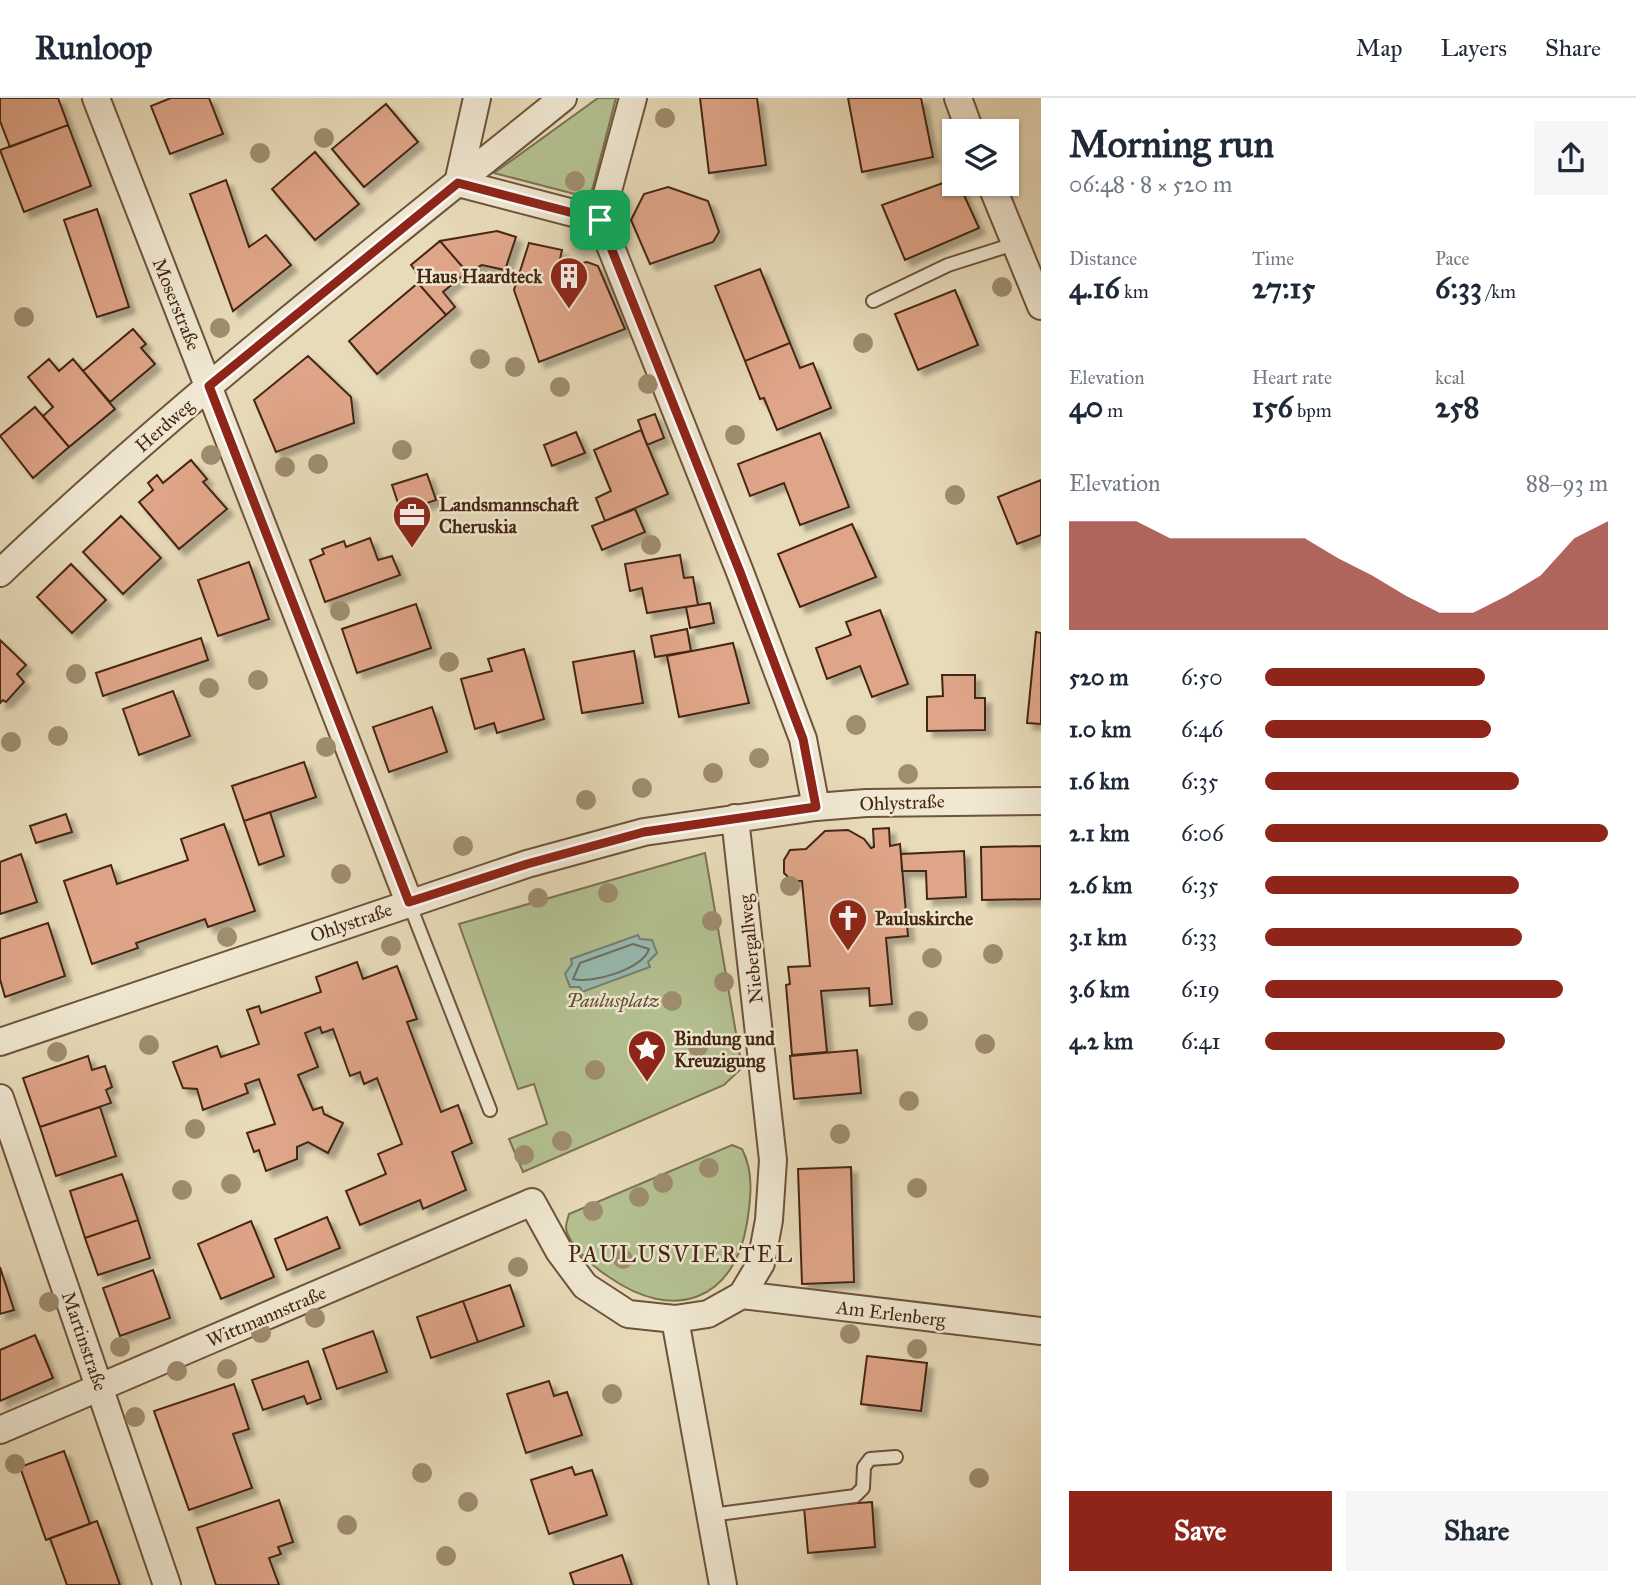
<!DOCTYPE html>
<html lang="en">
<head>
<meta charset="utf-8">
<style>
  body { margin:0; font-family:"IM FELL Great Primer",serif; background:#f6f6f7; color:#1f2937; height:100vh; display:flex; flex-direction:column; font-size:26px; white-space:nowrap }
  * { box-sizing:border-box; margin:0 }
  p { font-size:23px; color:#747a83 }
  .icon { flex:none; width:38px; height:38px; fill:none; stroke:currentColor; stroke-width:2; stroke-linecap:round; stroke-linejoin:round }
  .map { position:relative; flex:1; overflow:hidden }
  .details { display:flex; flex-direction:column; background:#fff; width:595px }
  .details>* { flex:none }
  .fabs { position:absolute; left:942px; top:21px; display:grid; gap:14px }
  .fabs a { display:grid; place-items:center; width:77px; height:77px; border-radius:0px; background:#fff; box-shadow:0 2px 5px #0004; font-size:35px }
  .pin { position:absolute; display:grid; place-items:center; width:60px; height:60px; color:#fff; margin:-30px; border-radius:14px; box-shadow:0 4px 10px #0006 }
  .round { display:grid; place-items:center; flex:none; width:74px; height:74px; border-radius:0px; background:#f6f6f7 }
  .summary { display:flex; align-items:center; justify-content:space-between; height:119px; padding:0 28px }
  h1 { font-size:38px; font-weight:800; line-height:52px }
  .metrics { display:grid; grid-template-columns:repeat(3,1fr); gap:10px; height:119px; padding:7px 28px }
  .metrics div { display:grid; align-content:center }
  .metrics b { font-size:30px; font-weight:800 }
  .metrics small { font-size:19px; font-weight:400 }
  .metrics p { font-size:19px }
  .chart { height:196px; padding:14px 28px }
  .chart p { display:flex; justify-content:space-between }
  .chart svg { width:100%; height:126px; margin-top:7px; fill:#8f2418; opacity:.7 }
  .button { display:flex; gap:14px; margin-top:auto; padding:14px 28px }
  .button a { flex:1; height:80px; border-radius:0px; background:#8f2418; color:#fff; font-size:28px; font-weight:800; line-height:80px; text-align:center }
  .button a+a { background:#f6f6f7; color:#1f2937 }
  ul { padding:0 28px; list-style:none; font-size:23px }
  li { display:grid; grid-template-columns:112px 84px 1fr; align-items:center; height:52px }
  li i { height:18px; border-radius:9px; background:#8f2418 }
  header { display:flex; align-items:center; gap:42px; box-sizing:border-box; height:98px; padding:0 35px; background:#fff; border-bottom:2px solid #e0e1e3 }
  header strong { font-size:33px }
  nav { display:flex; gap:38px; margin-inline-start:auto; font-size:24px }
  main { display:flex; flex:1; min-height:0 }
  .map>svg:first-child { display:block }
  .green { fill:#b4c191; stroke:#7c7452; stroke-width:2 }
  .water { fill:#97bbb1; stroke:#767f72; stroke-width:2 }
  .lines { fill:none; stroke-linecap:round; stroke-linejoin:round }
  .shore { stroke:#6e7062; stroke-width:2 }
  .building { fill:#dfa588; stroke:#452613; stroke-width:2; filter:url(#shadow) }
  .service-casing { stroke:#6e533c; stroke-width:16 }
  .minor-casing { stroke:#6e533c; stroke-width:30 }
  .service { stroke:#f0e8d2; stroke-width:12 }
  .minor { stroke:#f0e8d2; stroke-width:26 }
  .tree { fill:#9e8d6f }
  .route-casing { stroke:#fff; stroke-width:14 }
  .route { stroke:#8f2418; stroke-width:9 }
  .labels { text-anchor:middle; stroke-width:5; stroke-linejoin:round; paint-order:stroke }
  .poi-label { font-size:19px; font-weight:bold; fill:#452613; stroke:#f0e8d2; text-anchor:start }
  .street-label { font-size:19px; fill:#452613; stroke:#f0e8d2 }
  .park-label { font-size:19px; font-style:italic; fill:#614d32; stroke:#f0e8d2 }
  .quarter-label { font-size:23px; letter-spacing:2px; fill:#452613; stroke:#f0e8d2 }
</style>
</head>
<body>
<header>
<strong>Runloop</strong>
<nav><a>Map</a><a>Layers</a><a>Share</a></nav>
</header>
<main>
<div class="map">
<svg width="1041" height="1487" viewBox="0 0 1041 1487">
  <defs>
    <filter id="shadow"><feDropShadow dx="6" dy="6" stdDeviation="2" flood-color="#0004"/></filter>
  </defs>
  <rect width="100%" height="100%" fill="#e8dbb9"/>
  <filter id="stains"><feTurbulence type="fractalNoise" baseFrequency=".00286" numOctaves="4"/><feColorMatrix values="0 0 0 0 .2 0 0 0 0 .09 0 0 0 0 .02 0 0 0 .5 -.17"/></filter>
  <radialGradient id="worn" r=".72"><stop offset=".6" stop-color="#630" stop-opacity="0"/><stop offset="1" stop-color="#630" stop-opacity=".3"/></radialGradient>
  <!-- green -->
  <path class="green" d="M598 0H616L590 100 494 75Z
    M705 755 742 970 724 987 523 1074 509 1041 547 1026 534 986 518 991 459 826Z
    M732 1047 742 1051C754 1074 751 1100 747 1125 734 1204 673 1224 609 1179 595 1170 575 1153 568 1137 564 1129 567 1124 569 1116Z"/>
  <!-- water -->
  <path class="water" d="M638 837 640 841 652 842 657 855 648 864 650 869 582 894 580 889H570L565 876 572 866 571 861Z"/>
  <g class="lines">
    <!-- shore -->
    <path class="shore" d="M633 846 649 851C643 871 592 886 573 881L580 865Z"/>
  </g>
  <!-- building -->
  <path class="building" d="M0 0H58L68 27 10 49 0 23Z
    M171 0H209L223 36 170 56 151 8Z
    M700 0H757L766 67 709 75Z
    M848 0H921L933 59 862 74Z
    M386 6 418 44 364 89 332 51Z
    M68 27 91 88 24 114 0 52Z
    M315 54 359 106 315 142 272 91Z
    M954 81V86H959L979 130 905 162 882 107Z
    M226 82 249 149 266 137 291 167 233 213 190 96Z
    M668 89 708 103 719 134 713 144 650 166 631 122 644 96Z
    M97 111 129 209 97 219 64 122Z
    M497 133 516 139 505 172 482 167 467 174 440 143Z
    M440 143 467 174 443 194 455 209 446 217 418 185 422 181 411 167Z
    M529 145 562 152 558 170 587 164 598 168 625 231 539 264 514 192Z
    M760 171 790 245 745 263 715 188Z
    M418 185 446 217 377 276 349 243Z
    M955 192 978 247 918 272 895 216Z
    M133 231 146 246 141 250 155 266 110 304 83 273Z
    M790 245 800 270 813 265 831 310 777 332 764 300 760 301 745 263Z
    M308 258 351 299 354 325 276 354 254 302Z
    M49 261 59 273 73 261 115 311 69 349 43 318 53 309 28 279Z
    M35 309 69 349 33 380 0 338Z
    M655 316 664 340 647 347 638 322Z
    M641 332 668 396 605 423 596 400 611 393 594 352Z
    M576 334 585 355 552 368 544 347Z
    M820 335 849 409 800 427 784 385 750 398 738 366Z
    M191 362 207 381 203 384 227 411 179 451 139 404 153 392 148 385 157 377 163 385Z
    M427 376 436 402 401 414 392 387Z
    M1041 382V437L1017 446 998 399Z
    M635 411 645 434 602 452 592 428Z
    M121 418 161 460 123 496 83 454Z
    M852 426 876 479 800 509 778 456Z
    M370 440 378 462 392 458 400 477 325 504 310 462 324 456 322 451 344 443 346 449Z
    M680 457 684 480 693 479 698 507 647 515 642 490 630 493 625 466Z
    M249 464 269 521 218 538 198 482Z
    M71 466 106 502 72 535 37 499Z
    M710 505 714 525 690 530 686 509Z
    M416 506 431 550 357 575 342 531Z
    M880 512 908 586 872 599 860 568 827 581 816 550 851 537 846 524Z
    M687 531 691 553 655 559 651 538Z
    M1036 534 1041 535V626L1027 625Z
    M201 540 208 562 103 598 96 575Z
    M0 542 26 567 17 576 24 584 6 604 3 602 0 605Z
    M733 545 749 605 679 619 667 558Z
    M524 551 544 621 497 635 494 625 475 631 461 581 492 573 488 561Z
    M634 553 643 605 582 615 573 564Z
    M942 577H975V600H985V632L927 633V599L943 598Z
    M173 593 190 638 139 657 123 611Z
    M432 609 447 654 389 674 373 629Z
    M304 664 316 699 244 723 232 688Z
    M270 714 284 758 259 767 244 723Z
    M66 716 72 734 36 745 30 728Z
    M224 726 255 813 208 829 205 821 136 845 138 850 92 866 64 783 111 767 117 786 188 762 181 741Z
    M889 730 890 748 900 746 908 838 886 840 892 906 870 908 869 890 821 893 827 954 792 957 786 887 790 886 788 869 810 868 802 783H792L784 775V762L790 752 806 751 825 733 848 732 864 741 871 750 874 749 873 731Z
    M1041 748V801L982 802 981 749Z
    M964 753 966 799 927 801 926 773H902L901 756Z
    M21 756 37 804 0 816V764Z
    M48 825 65 878 5 899 0 881V841Z
    M357 864 363 881 397 868 417 921 407 924 441 1014 458 1007 472 1045 452 1054 466 1092 423 1111 420 1102 360 1127 346 1093 386 1076 378 1056 402 1046 377 980 364 986 360 974 350 978 333 931 322 935 320 929 305 935 318 969 298 977 313 1012 322 1009 324 1016 343 1025 328 1055 308 1044 297 1049V1061L266 1073 259 1052 254 1054 247 1035 275 1026 259 981 245 986 248 995 203 1012 197 991 183 990 173 964 217 948 221 959 259 946 247 912 259 908 261 915 321 894 316 879Z
    M857 952 861 995 794 1001 790 958Z
    M88 958 92 972 105 968 112 989 106 992 111 1005 40 1029 23 980Z
    M100 1009 116 1058 56 1078 40 1029Z
    M851 1069 854 1184 802 1186 798 1071Z
    M122 1076 138 1122 85 1140 70 1093Z
    M327 1119 340 1150 287 1172 275 1141Z
    M138 1122 150 1160 98 1177 85 1140Z
    M251 1123 274 1179 221 1201 198 1146Z
    M0 1169 14 1212 0 1216Z
    M153 1172 170 1220 120 1238 103 1190Z
    M510 1187 524 1228 478 1244 463 1203Z
    M463 1203 478 1244 431 1260 417 1219Z
    M373 1233 387 1274 337 1291 323 1251Z
    M35 1237 53 1280 0 1303V1252Z
    M867 1258 927 1265 921 1313 861 1306Z
    M308 1263 321 1301 307 1306 304 1298 263 1312 252 1282Z
    M549 1283 554 1298 567 1294 582 1337 526 1355 507 1296Z
    M234 1286 249 1331 233 1336 252 1390 189 1412 154 1313Z
    M64 1353 90 1426 46 1442 20 1369Z
    M572 1369 575 1377 592 1372 607 1417 549 1436 531 1382Z
    M279 1402 293 1444 278 1449 281 1456 269 1460 279 1487H216L197 1430Z
    M872 1404 875 1449 808 1455 804 1409Z
    M97 1423 120 1487H67L50 1440Z
    M622 1457 632 1487H574L570 1475Z"/>
  <g class="lines">
    <!-- service casing -->
    <g class="service-casing">
      <path id="service" d="M873 203 948 167 1014 146
        M409 805 490 1012
        M711 1417 855 1398 863 1390 864 1369 870 1361 896 1359"/>
    </g>
    <!-- minor casing -->
    <g class="minor-casing">
      <path id="minor" d="M96 0 409 804
        M477 0 458 85 600 122 633 0
        M958 0 970 33
        M991 86 1041 208
        M600 122 740 474 803 641 816 709
        M0 475C178 305 372 154 563 0
        M0 944 527 766 644 734 816 709 866 705 1041 703
        M0 1000 167 1487
        M742 1197 1041 1233
        M675 1221 723 1487
        M0 1332 532 1104 559 1153 585 1188 628 1216 675 1221 708 1216 742 1197 761 1165 769 1122 773 1062 735 720"/>
    </g>
    <!-- service -->
    <use href="#service" class="service"/>
    <!-- minor -->
    <use href="#minor" class="minor"/>
  </g>
  <!-- trees -->
  <g class="tree">
    <circle cx="665" cy="20" r="10"/>
    <circle cx="324" cy="40" r="10"/>
    <circle cx="260" cy="55" r="10"/>
    <circle cx="575" cy="83" r="10"/>
    <circle cx="1002" cy="189" r="10"/>
    <circle cx="24" cy="219" r="10"/>
    <circle cx="220" cy="230" r="10"/>
    <circle cx="863" cy="245" r="10"/>
    <circle cx="480" cy="261" r="10"/>
    <circle cx="515" cy="269" r="10"/>
    <circle cx="648" cy="286" r="10"/>
    <circle cx="560" cy="289" r="10"/>
    <circle cx="735" cy="337" r="10"/>
    <circle cx="402" cy="352" r="10"/>
    <circle cx="211" cy="357" r="10"/>
    <circle cx="318" cy="366" r="10"/>
    <circle cx="285" cy="369" r="10"/>
    <circle cx="955" cy="397" r="10"/>
    <circle cx="651" cy="447" r="10"/>
    <circle cx="340" cy="513" r="10"/>
    <circle cx="449" cy="564" r="10"/>
    <circle cx="76" cy="576" r="10"/>
    <circle cx="258" cy="582" r="10"/>
    <circle cx="209" cy="590" r="10"/>
    <circle cx="856" cy="627" r="10"/>
    <circle cx="58" cy="638" r="10"/>
    <circle cx="11" cy="644" r="10"/>
    <circle cx="326" cy="649" r="10"/>
    <circle cx="759" cy="660" r="10"/>
    <circle cx="713" cy="675" r="10"/>
    <circle cx="908" cy="676" r="10"/>
    <circle cx="642" cy="690" r="10"/>
    <circle cx="586" cy="702" r="10"/>
    <circle cx="463" cy="748" r="10"/>
    <circle cx="341" cy="776" r="10"/>
    <circle cx="790" cy="788" r="10"/>
    <circle cx="608" cy="795" r="10"/>
    <circle cx="538" cy="800" r="10"/>
    <circle cx="712" cy="823" r="10"/>
    <circle cx="227" cy="839" r="10"/>
    <circle cx="391" cy="848" r="10"/>
    <circle cx="993" cy="856" r="10"/>
    <circle cx="932" cy="860" r="10"/>
    <circle cx="724" cy="884" r="10"/>
    <circle cx="672" cy="903" r="10"/>
    <circle cx="918" cy="923" r="10"/>
    <circle cx="985" cy="946" r="10"/>
    <circle cx="149" cy="947" r="10"/>
    <circle cx="698" cy="949" r="10"/>
    <circle cx="57" cy="954" r="10"/>
    <circle cx="595" cy="972" r="10"/>
    <circle cx="909" cy="1003" r="10"/>
    <circle cx="195" cy="1031" r="10"/>
    <circle cx="840" cy="1036" r="10"/>
    <circle cx="562" cy="1043" r="10"/>
    <circle cx="524" cy="1057" r="10"/>
    <circle cx="709" cy="1070" r="10"/>
    <circle cx="663" cy="1085" r="10"/>
    <circle cx="231" cy="1086" r="10"/>
    <circle cx="917" cy="1090" r="10"/>
    <circle cx="182" cy="1092" r="10"/>
    <circle cx="639" cy="1099" r="10"/>
    <circle cx="593" cy="1113" r="10"/>
    <circle cx="623" cy="1161" r="10"/>
    <circle cx="518" cy="1169" r="10"/>
    <circle cx="49" cy="1204" r="10"/>
    <circle cx="315" cy="1220" r="10"/>
    <circle cx="261" cy="1235" r="10"/>
    <circle cx="850" cy="1236" r="10"/>
    <circle cx="120" cy="1249" r="10"/>
    <circle cx="917" cy="1251" r="10"/>
    <circle cx="227" cy="1271" r="10"/>
    <circle cx="177" cy="1273" r="10"/>
    <circle cx="612" cy="1296" r="10"/>
    <circle cx="135" cy="1319" r="10"/>
    <circle cx="15" cy="1366" r="10"/>
    <circle cx="422" cy="1375" r="10"/>
    <circle cx="979" cy="1380" r="10"/>
    <circle cx="468" cy="1404" r="10"/>
    <circle cx="347" cy="1427" r="10"/>
    <circle cx="446" cy="1458" r="10"/>
  </g>
  <g class="lines">
    <!-- route casing -->
    <g class="route-casing">
      <path id="route" d="M458 85 600 122 740 474 803 641 816 709 644 734 527 766 409 804 209 288Z"/>
    </g>
    <!-- route -->
    <use href="#route" class="route"/>
  </g>
  <!-- icons -->
  <defs>
    <g id="building-pin" transform="scale(2.0125)"><path d="M0 17L-7.5 6A9.5 9.5 0 1 1 7.5 6Z" fill="#8f2418" stroke="#f0e8d2"/><path d="M-4-6H4V6H1V3H-1V6H-4ZM-2.5-4.3h1.7v1.8h-1.7ZM.8-4.3h1.7v1.8H.8ZM-2.5-1h1.7V.8h-1.7ZM.8-1h1.7V.8H.8Z" fill="#fff"/></g>
    <g id="office-pin" transform="scale(2.0125)"><path d="M0 17L-7.5 6A9.5 9.5 0 1 1 7.5 6Z" fill="#8f2418" stroke="#f0e8d2"/><path d="M-6-3h4V-5.5h4V-3h4V5H-6ZM-1-4.5V-3h2v-1.5ZM-6 0V1H6V0Z" fill="#fff"/></g>
    <g id="church-pin" transform="scale(2.0125)"><path d="M0 17L-7.5 6A9.5 9.5 0 1 1 7.5 6Z" fill="#8f2418" stroke="#f0e8d2"/><path d="M-1.2-6h2.4v3.5h3.3v2.4h-3.3V6h-2.4V-.1h-3.3v-2.4h3.3Z" fill="#fff"/></g>
    <g id="sight-pin" transform="scale(2.0125)"><path d="M0 17L-7.5 6A9.5 9.5 0 1 1 7.5 6Z" fill="#8f2418" stroke="#f0e8d2"/><path d="M0-6L1.8-2.2L6-1.7L2.9 1.2L3.7 5.4L0 3.3L-3.7 5.4L-2.9 1.2L-6-1.7L-1.8-2.2Z" fill="#fff"/></g>
  </defs>
  <g fill-rule="evenodd">
    <use href="#building-pin" x="569" y="178"/>
    <use href="#office-pin" x="412" y="417"/>
    <use href="#church-pin" x="848" y="820"/>
    <use href="#sight-pin" x="647" y="951"/>
  </g>
  <g class="labels">
    <!-- poi labels -->
    <g class="poi-label">
      <text x="542" y="185" text-anchor="end">Haus Haardteck</text>
      <text x="439" y="413">Landsmannschaft<tspan x="439" dy="22">Cheruskia</tspan></text>
      <text x="875" y="827">Pauluskirche</text>
      <text x="674" y="947">Bindung und<tspan x="674" dy="22">Kreuzigung</tspan></text>
    </g>
    <!-- street labels -->
    <g class="street-label">
      <text transform="translate(177 206) rotate(68)" y="7">Moserstraße</text>
      <text transform="translate(164 327) rotate(-41)" y="7">Herdweg</text>
      <text transform="translate(902 704) rotate(-2)" y="7">Ohlystraße</text>
      <text transform="translate(351 824) rotate(-19)" y="7">Ohlystraße</text>
      <text transform="translate(750 851) rotate(-96)" y="7">Niebergallweg</text>
      <text transform="translate(891 1215) rotate(7)" y="7">Am Erlenberg</text>
      <text transform="translate(266 1218) rotate(-23)" y="7">Wittmannstraße</text>
      <text transform="translate(85 1243) rotate(71)" y="7">Martinstraße</text>
    </g>
    <!-- park labels -->
    <g class="park-label">
      <text x="613" y="909">Paulusplatz</text>
    </g>
    <!-- quarter labels -->
    <g class="quarter-label">
      <text x="681" y="1164">PAULUSVIERTEL</text>
    </g>
  </g>
  <rect width="100%" height="100%" filter="url(#stains)"/>
  <rect width="100%" height="100%" fill="url(#worn)"/>
</svg>
<div class="fabs">
<a><svg class="icon" aria-label="layers" viewBox="0 0 24 24"><path d="M12 4l9 5-9 5-9-5zM3 14l9 5 9-5"/></svg></a>
</div>
<div class="pin" style="left:600px;top:122px;background:#1e9e55"><svg class="icon" aria-label="arrive" viewBox="0 0 24 24"><path d="M6 21V4h12l-3 4 3 4H6"/></svg></div>
</div>
<section class="details">
<div class="summary"><div><h1>Morning run</h1><p>06:48 · 8 × 520 m</p></div><a class="round"><svg class="icon" aria-label="share" viewBox="0 0 24 24"><path d="M12 15V3M7 8l5-5 5 5M5 13v7h14v-7"/></svg></a></div>
<div class="metrics">
<div><p>Distance</p><b>4.16<small> km</small></b></div>
<div><p>Time</p><b>27:15</b></div>
<div><p>Pace</p><b>6:33<small> /km</small></b></div>
</div>
<div class="metrics">
<div><p>Elevation</p><b>40<small> m</small></b></div>
<div><p>Heart rate</p><b>156<small> bpm</small></b></div>
<div><p>kcal</p><b>258</b></div>
</div>
<div class="chart"><p><span>Elevation</span>88–93 m</p>
<svg viewBox="0 0 160 44" preserveAspectRatio="none"><path d="M0 44V6L10 6L20 6L30 12L40 12L50 12L60 12L70 12L80 19L90 25L100 32L110 38L120 38L130 32L140 25L150 12L160 6V44z"/></svg>
</div>
<ul>
<li><b>520 m</b>6:50<i style="width:64%"></i></li>
<li><b>1.0 km</b>6:46<i style="width:66%"></i></li>
<li><b>1.6 km</b>6:35<i style="width:74%"></i></li>
<li><b>2.1 km</b>6:06<i style="width:100%"></i></li>
<li><b>2.6 km</b>6:35<i style="width:74%"></i></li>
<li><b>3.1 km</b>6:33<i style="width:75%"></i></li>
<li><b>3.6 km</b>6:19<i style="width:87%"></i></li>
<li><b>4.2 km</b>6:41<i style="width:70%"></i></li>
</ul>
<div class="button"><a>Save</a><a>Share</a></div>
</section>
</main>
</body>
</html>
